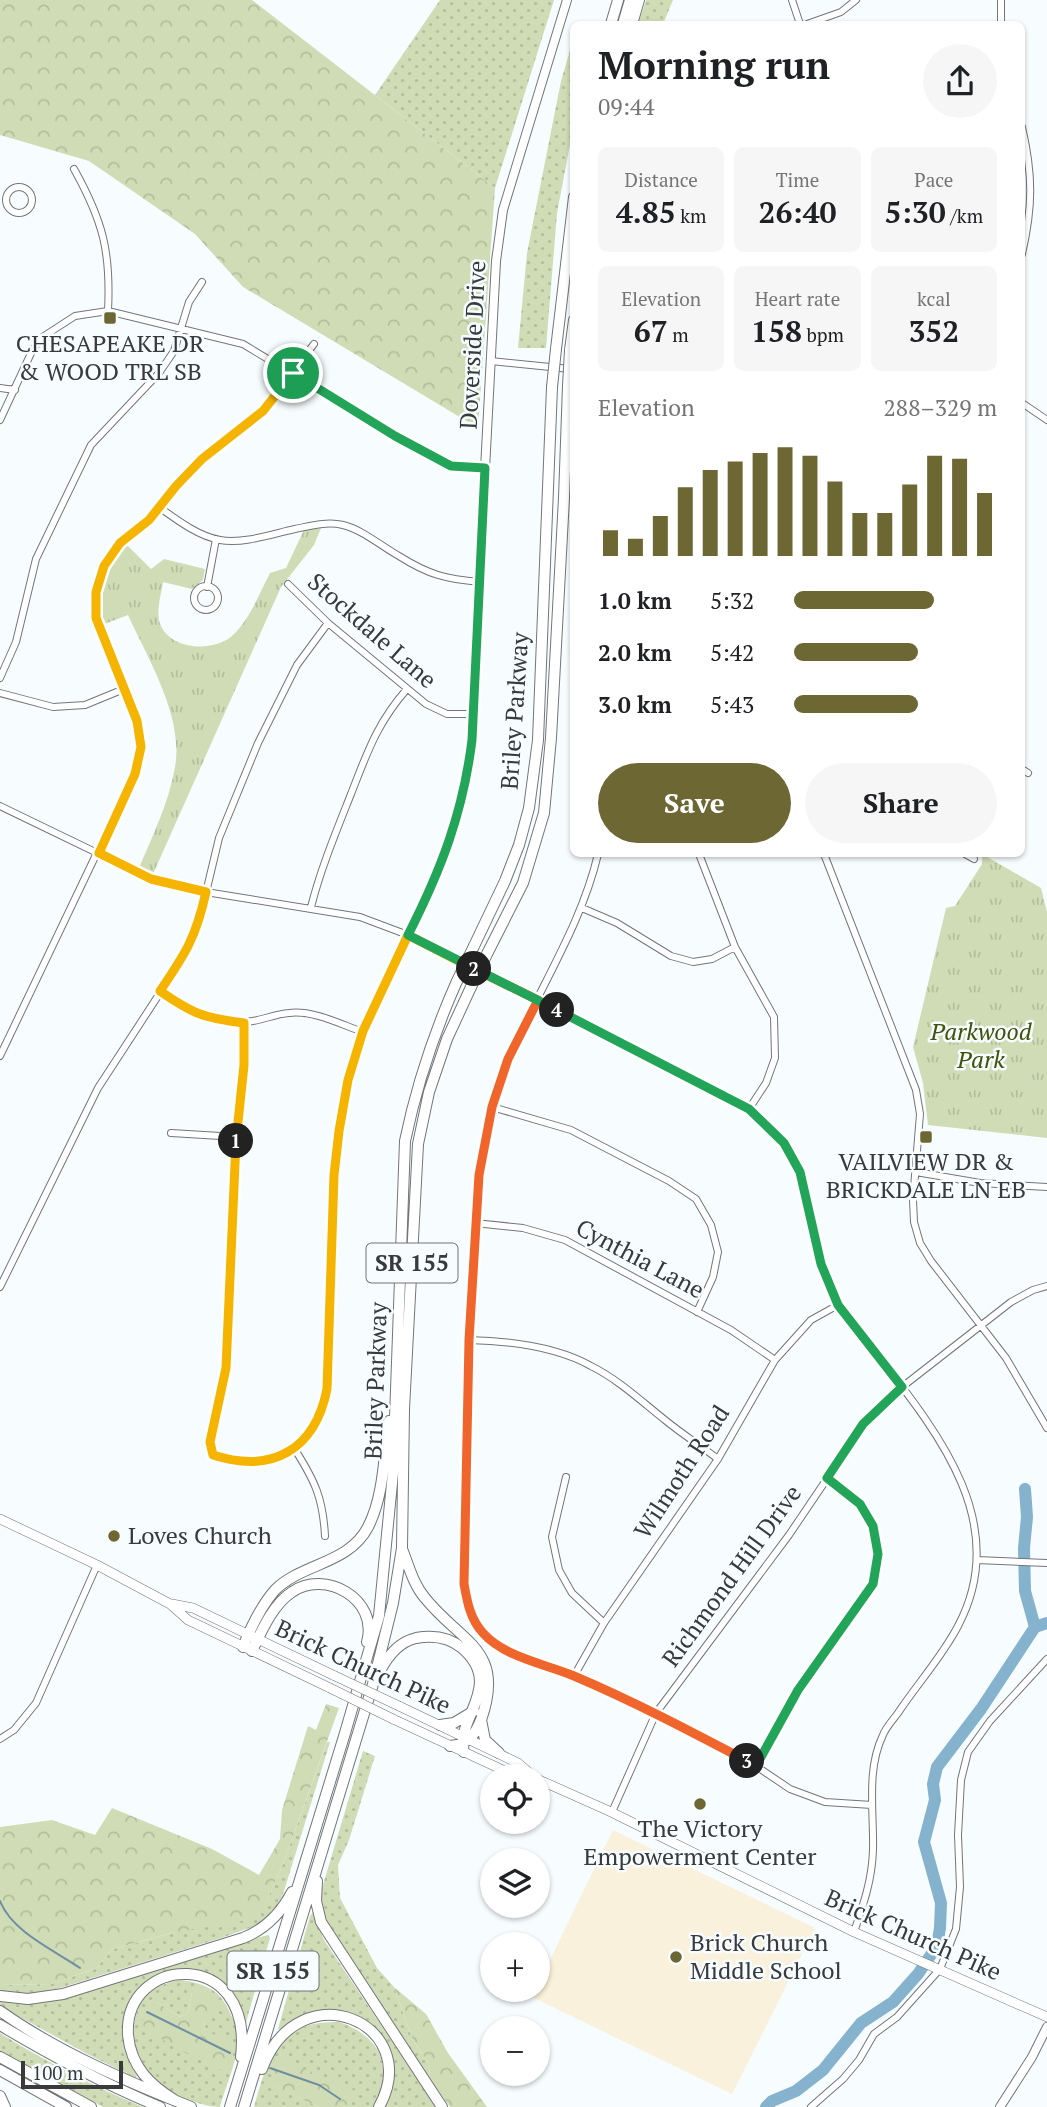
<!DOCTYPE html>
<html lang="en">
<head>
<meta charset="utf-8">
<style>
  body { margin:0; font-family:"PT Serif",serif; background:#f6f6f6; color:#202124; height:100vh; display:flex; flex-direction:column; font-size:26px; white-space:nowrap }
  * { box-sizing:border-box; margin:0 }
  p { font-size:23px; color:#757577 }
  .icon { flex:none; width:38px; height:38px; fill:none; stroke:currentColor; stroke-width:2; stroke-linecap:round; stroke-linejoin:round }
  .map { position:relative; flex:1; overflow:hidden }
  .sheet { position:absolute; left:570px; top:21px; width:455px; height:836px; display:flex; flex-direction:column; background:#fff; border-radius:10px; box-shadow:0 2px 5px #0004 }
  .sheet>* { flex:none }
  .controls { position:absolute; left:480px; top:1764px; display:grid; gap:14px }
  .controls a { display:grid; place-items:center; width:70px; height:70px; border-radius:50%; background:#fff; box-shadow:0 2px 5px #0004; font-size:35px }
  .scale { position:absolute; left:21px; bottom:18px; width:102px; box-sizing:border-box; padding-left:7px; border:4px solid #383a3c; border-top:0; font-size:19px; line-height:24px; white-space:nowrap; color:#383a3c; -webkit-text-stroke:5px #f7fcff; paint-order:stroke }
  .pin { position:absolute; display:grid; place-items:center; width:60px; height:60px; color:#fff; margin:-30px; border:4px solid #fff; border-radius:50%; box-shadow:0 2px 7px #0007 }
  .km { position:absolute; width:35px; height:35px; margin:-18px; border-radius:50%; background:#222; color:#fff; font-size:19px; line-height:35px; text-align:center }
  .round { display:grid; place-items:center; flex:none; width:74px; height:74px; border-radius:37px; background:#f6f6f6 }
  .head { display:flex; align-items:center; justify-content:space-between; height:119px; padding:0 28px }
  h1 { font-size:38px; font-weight:600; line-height:52px }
  .stats { display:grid; grid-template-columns:repeat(3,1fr); gap:10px; height:119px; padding:7px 28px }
  .stats div { display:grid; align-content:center; border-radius:10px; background:#f6f6f6; text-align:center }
  .stats b { font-size:30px; font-weight:600 }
  .stats small { font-size:19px; font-weight:400 }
  .stats p { font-size:19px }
  .chart { height:196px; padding:14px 28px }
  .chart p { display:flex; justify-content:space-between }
  .chart svg { width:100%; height:126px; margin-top:7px; stroke:#6c6733; stroke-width:6 }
  .action { display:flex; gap:14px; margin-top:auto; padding:14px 28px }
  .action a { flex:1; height:80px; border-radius:42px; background:#6c6733; color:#fff; font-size:28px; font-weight:600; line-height:80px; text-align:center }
  .action a+a { background:#f6f6f6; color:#202124 }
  ul { padding:0 28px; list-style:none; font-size:23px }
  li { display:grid; grid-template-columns:112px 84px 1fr; align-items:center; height:52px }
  li i { height:18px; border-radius:9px; background:#6c6733 }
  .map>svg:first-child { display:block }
  .education { fill:#f9f1db }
  .grass { fill:url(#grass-dots); fill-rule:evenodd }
  .forest { fill:url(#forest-crowns) }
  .park { fill:url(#park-tufts) }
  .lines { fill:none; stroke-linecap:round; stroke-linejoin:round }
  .stream { stroke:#6e8ea1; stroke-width:2 }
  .river { stroke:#85b2cc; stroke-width:12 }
  .minor-casing { stroke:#72767a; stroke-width:8 }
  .tertiary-casing { stroke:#72767a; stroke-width:10 }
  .secondary-casing { stroke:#72767a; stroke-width:10 }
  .motorway-casing { stroke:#72767a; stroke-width:12 }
  .minor { stroke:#fff; stroke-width:6 }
  .tertiary { stroke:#fff; stroke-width:8 }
  .secondary { stroke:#fff; stroke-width:9 }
  .motorway { stroke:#fff; stroke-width:10 }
  .secondary-bridge-casing { stroke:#72767a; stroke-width:10; stroke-linecap:butt }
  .motorway-bridge-casing { stroke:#72767a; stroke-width:12; stroke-linecap:butt }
  .secondary-bridge { stroke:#fff; stroke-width:9 }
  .motorway-bridge { stroke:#fff; stroke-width:10 }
  .split-1-casing { stroke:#fff; stroke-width:14 }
  .split-2-casing { stroke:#fff; stroke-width:14 }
  .split-3-casing { stroke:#fff; stroke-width:14 }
  .split-4-casing { stroke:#fff; stroke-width:14 }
  .split-5-casing { stroke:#fff; stroke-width:14 }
  .split-1 { stroke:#f5b400; stroke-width:9 }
  .split-2 { stroke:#f5b400; stroke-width:9 }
  .split-3 { stroke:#f0652b; stroke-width:9 }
  .split-4 { stroke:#22a559; stroke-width:9 }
  .split-5 { stroke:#22a559; stroke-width:9 }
  .poi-dot { fill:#6c6733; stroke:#f7fcff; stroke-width:2.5 }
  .labels { text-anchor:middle; stroke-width:5; stroke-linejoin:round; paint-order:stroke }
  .shield { fill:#f7fcff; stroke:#717476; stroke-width:2 }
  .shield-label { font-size:23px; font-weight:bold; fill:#383a3c }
  .poi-label { font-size:24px; fill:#383a3c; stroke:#f7fcff }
  .street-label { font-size:24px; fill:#383a3c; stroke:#f7fcff }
  .park-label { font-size:24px; font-style:italic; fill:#42510b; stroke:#f7fcff }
</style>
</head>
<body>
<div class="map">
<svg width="1047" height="2107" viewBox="0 0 1047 2107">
  <defs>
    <pattern id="grass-dots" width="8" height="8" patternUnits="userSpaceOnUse" patternTransform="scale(1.75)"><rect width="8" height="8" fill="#d0dcb5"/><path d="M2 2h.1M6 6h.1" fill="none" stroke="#b3be9d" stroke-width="1.8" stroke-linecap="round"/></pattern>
    <pattern id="forest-crowns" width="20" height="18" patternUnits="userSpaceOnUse" patternTransform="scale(1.75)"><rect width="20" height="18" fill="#d0dcb5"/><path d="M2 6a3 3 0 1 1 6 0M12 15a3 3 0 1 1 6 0" fill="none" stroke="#b3be9d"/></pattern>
    <pattern id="park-tufts" width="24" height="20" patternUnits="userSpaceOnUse" patternTransform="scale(1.75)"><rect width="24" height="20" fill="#d0dcb5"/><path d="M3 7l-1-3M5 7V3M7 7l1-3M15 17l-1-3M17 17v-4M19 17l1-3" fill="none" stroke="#b3be9d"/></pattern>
  </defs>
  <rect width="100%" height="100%" fill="#f7fcff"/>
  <!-- education -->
  <path class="education" d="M613 1830 815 1928 732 2094 532 1997Z"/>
  <!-- grass -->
  <path class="grass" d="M440 0H554L495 188 375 95Z
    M646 0H673L663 24H638Z
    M574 37V123L557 213 546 348H518L527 253 561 81Z
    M327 1742H330L284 1891 279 1903 266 1918 252 1927 224 1937 60 1988 30 1994 0 1991V1985L51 1984 95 1969 113 1949 175 1932 266 1902 283 1864Z
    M363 1751 375 1756 349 1840 338 1865 340 1898 377 1968 394 1987 412 2038 429 2064 430 2080 326 1925 320 1895Z
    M313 1912 324 1940 436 2107H384C389 2097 391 2086 391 2075 396 2009 325 1998 280 2030L278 2029 310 1916Z
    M268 1935 270 1938 245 2026C241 2003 235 1996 217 1982 176 1951 120 1984 123 2035 124 2050 129 2062 137 2075L136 2078 89 2055 0 2006V2000L23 2002Z
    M179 1980C204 1983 220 1989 230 2013 233 2019 237 2026 238 2033 240 2056 226 2085 220 2107 203 2107 167 2093 154 2081 134 2063 127 2024 142 2001 151 1988 165 1983 179 1980ZM192 1993 205 2020 204 2030 142 2017 157 2002 180 2017 188 2013Z
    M339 2022C382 2037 394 2067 373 2107H343L357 2098 270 2084 319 2107H254C269 2055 277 2021 339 2022Z
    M0 2033C46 2062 93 2086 143 2107H103L0 2052Z"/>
  <!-- forest -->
  <path class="forest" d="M0 0H252L495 188 478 428 243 287 195 234 89 161 0 135Z
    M326 1704 339 1708 283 1864 266 1902 254 1919 175 1932 113 1949 95 1969 51 1984 0 1985V1827L52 1820 95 1835 112 1808 212 1849 259 1875 280 1839 282 1810 308 1726 316 1730Z
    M198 1987 212 1992V2000L218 2008 205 2020 204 2030 229 2041 233 2050 227 2067 221 2070 175 2048 144 2027 142 2017 148 2005 157 2002 180 2017 188 2013 192 1993Z
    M394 1987 426 2014 448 2053 487 2107H450L430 2080 429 2064 412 2038Z
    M281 2059 356 2091 358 2098 343 2107H319L269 2084 276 2064Z"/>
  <!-- park -->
  <path class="park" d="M321 528 314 545 281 587 153 874 139 868C153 835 169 802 175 767 184 717 148 659 128 615L102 625C88 596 106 564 125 543L151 569 164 559 205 569 203 580 192 589 163 582C161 596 155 613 161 626 173 651 215 652 233 635 250 619 259 594 270 573L286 568 304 530Z
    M982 854 1041 888 1047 912V1138L928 1125 923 1083 913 1047 946 908 955 906 982 864Z"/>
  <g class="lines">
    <!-- stream -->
    <path class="stream" d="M0 1901C12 1932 54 1950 80 1968
      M147 2012 230 2053
      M270 2068 319 2085 340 2099"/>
    <!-- river -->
    <path class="river" d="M1025 1489 1027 1517 1024 1548 1025 1591 1035 1627
      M766 2107 772 2101 796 2091 823 2070 861 2023 893 2002 918 1974 937 1946 940 1928 941 1903 924 1842 935 1800 933 1784 937 1767 981 1709 1035 1627 1047 1623"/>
    <!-- minor casing -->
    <g class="minor-casing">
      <path id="minor" d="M792 0 800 24
        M1001 0V24
        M807 24 841 12 856 0
        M1022 127C1033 175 1033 206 1022 254
        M74 169C103 221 111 252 108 311
        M6 200a13 13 0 1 1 26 0a13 13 0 1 1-26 0Z
        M491 361 570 369
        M0 388 15 390
        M1022 403 1047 420
        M0 420 32 351 41 338 75 316 108 311 243 344 395 436 451 466 485 469 472 740 467 780 456 824 442 863 363 1032 348 1080 334 1175 327 1389C314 1450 272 1475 213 1455L210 1442 227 1368 237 1137 244 1065V1022
        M159 507C177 520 198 536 220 540 244 544 272 534 295 529 310 526 327 521 343 525 363 530 381 546 399 556 429 575 446 579 480 582
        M288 584 328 623 426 704 447 714H471
        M194 598a12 12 0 1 1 24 0a12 12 0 1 1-24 0Z
        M207 587 216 539
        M0 678 16 642 36 559 91 445 159 373 174 351 189 302 202 282
        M0 693 53 707 85 705 124 689
        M1022 769 1028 773
        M0 806 151 879 206 892 360 917 408 935 749 1109C768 1128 786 1145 799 1170 818 1210 812 1264 839 1306 849 1322 863 1337 875 1352 936 1430 1013 1523 958 1626 942 1657 917 1684 898 1713 893 1720 886 1727 883 1735 866 1770 874 1812 873 1850 872 1880 864 1903 854 1932
        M598 854C577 944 516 1019 492 1108 476 1164 475 1223 472 1281 467 1382 466 1483 464 1584L467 1602 474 1620 483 1634 499 1646 574 1676 656 1713 756 1766 790 1789 825 1802 872 1805
        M699 854 735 947 774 1017 775 1058 766 1083 749 1109
        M824 854 916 1090 920 1114 913 1200 914 1222 920 1243 931 1261 1006 1358 1047 1428
        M965 854 974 859
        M311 907C321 868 336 832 351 794 367 753 377 723 407 689
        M582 908 617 923 671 956 693 962 712 959 735 947
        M160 991C186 1009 213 1024 246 1022 261 1021 274 1014 289 1013 313 1010 340 1024 363 1032
        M0 1056 135 773 141 747 137 721 96 618V592L104 566 120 543 149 520 176 486 202 459 263 411 314 344
        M492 1107 571 1130 669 1181 696 1199 711 1225 718 1252 713 1277 697 1312
        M171 1133 237 1137
        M916 1172 980 1183 1047 1187
        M475 1223 523 1228 565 1240 731 1330 775 1360
        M0 1287 98 1088 186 953 198 926 219 838 258 743 297 665 328 623
        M469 1340C509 1341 555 1346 591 1366 619 1380 641 1401 665 1420 682 1434 701 1446 718 1459
        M294 1448C315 1481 323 1498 325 1536
        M566 1477 552 1537 559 1570 572 1593 604 1623
        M977 1560 1047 1563
        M574 1676 604 1623 718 1459 775 1360 811 1320 838 1305
        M0 1739 14 1730 36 1703 97 1565
        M756 1766 798 1690 873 1584 878 1554 873 1526 860 1504 827 1478
        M612 1812 656 1713 789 1535 864 1424 902 1387 1011 1302 1033 1290 1047 1286
        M811 2107 843 2079 859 2060 874 2034 897 2017 940 1969 956 1929 960 1887 958 1835 961 1780 968 1752 990 1721 1047 1659"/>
    </g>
    <!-- tertiary casing -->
    <g class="tertiary-casing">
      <path id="tertiary" d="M485 469 496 261 503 210 567 0
        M1000 2107 1032 2057 1047 2027"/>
    </g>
    <!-- secondary casing -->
    <g class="secondary-casing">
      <path id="secondary" d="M0 1519 97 1565 170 1604 188 1620 330 1688
        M172 1604 193 1608 335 1676
        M399 1706 518 1763 533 1776
        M393 1719 505 1771 527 1776
        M537 1779 609 1811 854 1932 1047 2017"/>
    </g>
    <!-- motorway casing -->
    <g class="motorway-casing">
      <path id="motorway" d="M611 24 618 0
        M623 24 630 0
        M632 24 639 0
        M556 349 574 197
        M570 350 574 320
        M474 946 505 881 519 845 529 808 538 740 552 387
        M488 952 523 883 544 813 551 738 564 498 568 386
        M402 1549C409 1566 413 1584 425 1598 461 1643 506 1649 481 1720 474 1737 468 1744 450 1746
        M243 1647C251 1627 261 1606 275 1590 302 1563 349 1564 368 1527 384 1496 384 1455 389 1421
        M252 1651C261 1632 273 1604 292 1592 325 1569 379 1599 367 1642
        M381 1669C389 1655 399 1642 416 1638 432 1635 449 1637 462 1648 506 1686 454 1719 464 1752
        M481 1720 485 1740 499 1753
        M440 1725 454 1723 474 1711
        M317 1881 316 1901 321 1922 442 2107
        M0 1996 28 1999 63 1994 243 1938C266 1929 281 1913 292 1892
        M0 2011C58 2052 126 2081 191 2107
        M0 2025C52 2056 104 2084 160 2107
        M0 2057 91 2107
        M262 2069C299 1969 425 2023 379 2107
        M0 2070 66 2107
        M0 2096 5 2107
        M176 2101C150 2085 131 2067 128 2035 123 1955 254 1945 241 2057
        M230 2107 345 1733 379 1616 393 1473 405 1141C417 1083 433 1035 457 981
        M244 2107 373 1684 393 1603 402 1548 404 1409 418 1144 429 1092 447 1039 471 987"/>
    </g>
    <!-- minor -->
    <use href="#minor" class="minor"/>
    <!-- tertiary -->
    <use href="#tertiary" class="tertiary"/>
    <!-- secondary -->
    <use href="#secondary" class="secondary"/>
    <!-- motorway -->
    <use href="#motorway" class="motorway"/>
    <!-- secondary-bridge casing -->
    <g class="secondary-bridge-casing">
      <path id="secondary-bridge" d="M335 1676 399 1706
        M330 1688 393 1719"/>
    </g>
    <!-- motorway-bridge casing -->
    <g class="motorway-bridge-casing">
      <path id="motorway-bridge" d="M568 386 570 350
        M552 387 556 349
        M457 981 474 946
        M471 987 488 952"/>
    </g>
    <!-- secondary-bridge -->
    <use href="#secondary-bridge" class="secondary-bridge"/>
    <!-- motorway-bridge -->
    <use href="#motorway-bridge" class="motorway-bridge"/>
  </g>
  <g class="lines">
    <!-- split-1 casing -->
    <g class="split-1-casing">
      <path id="split-1" d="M236 1141 244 1065V1023C204 1018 193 1014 160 991 186 953 196 937 206 892L151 879 99 853 135 774 141 747 137 721 96 618V592L104 566 120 543 149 520 176 486 202 459 263 411 293 373"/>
    </g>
    <!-- split-2 casing -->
    <g class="split-2-casing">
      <path id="split-2" d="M236 1141 226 1368 210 1442 213 1455C272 1474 315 1450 327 1389L334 1175 339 1131 348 1080 363 1031 408 935 474 969"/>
    </g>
    <!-- split-3 casing -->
    <g class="split-3-casing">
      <path id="split-3" d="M474 969 538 1000 508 1059 492 1107 479 1175 469 1340 464 1584C467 1601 470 1619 483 1633 504 1657 545 1664 574 1676 633 1701 690 1731 747 1761"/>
    </g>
    <!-- split-4 casing -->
    <g class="split-4-casing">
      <path id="split-4" d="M557 1010 749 1109 784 1143 800 1172 821 1264 838 1305 902 1387 863 1424 827 1478 860 1504 873 1526 878 1554 873 1584 798 1690 756 1766 747 1761"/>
    </g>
    <!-- split-5 casing -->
    <g class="split-5-casing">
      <path id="split-5" d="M293 373 395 436 451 466 485 468 472 740C463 813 441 870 408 935L557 1010"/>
    </g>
    <!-- split-1 -->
    <use href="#split-1" class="split-1"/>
    <!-- split-2 -->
    <use href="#split-2" class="split-2"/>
    <!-- split-3 -->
    <use href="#split-3" class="split-3"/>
    <!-- split-4 -->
    <use href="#split-4" class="split-4"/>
    <!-- split-5 -->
    <use href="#split-5" class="split-5"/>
  </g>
  <!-- markers -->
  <g class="poi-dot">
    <rect x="103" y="311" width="14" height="14" rx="3.5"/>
    <rect x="919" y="1130" width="14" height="14" rx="3.5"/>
    <circle cx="114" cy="1536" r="7"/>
    <circle cx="700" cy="1804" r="7"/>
    <circle cx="676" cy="1957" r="7"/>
  </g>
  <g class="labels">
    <!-- shield labels -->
    <g class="shield">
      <rect x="366.5" y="1243.5" width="91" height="39" rx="5"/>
      <rect x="227.5" y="1951.5" width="91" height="39" rx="5"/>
    </g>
    <g class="shield-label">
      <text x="412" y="1271">SR 155</text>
      <text x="273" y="1979">SR 155</text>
    </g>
    <!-- poi labels -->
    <g class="poi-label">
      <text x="110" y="352">CHESAPEAKE DR<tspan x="110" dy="28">&amp; WOOD TRL SB</tspan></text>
      <text x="926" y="1170">VAILVIEW DR &amp;<tspan x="926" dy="28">BRICKDALE LN EB</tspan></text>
      <text x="128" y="1544" text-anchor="start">Loves Church</text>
      <text x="700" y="1837">The Victory<tspan x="700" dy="28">Empowerment Center</tspan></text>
      <text x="690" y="1951" text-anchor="start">Brick Church<tspan x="690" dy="28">Middle School</tspan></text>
    </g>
    <!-- street labels -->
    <g class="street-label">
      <text transform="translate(473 345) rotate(-87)" y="8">Doverside Drive</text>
      <text transform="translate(372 631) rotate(41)" y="8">Stockdale Lane</text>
      <text transform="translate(515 711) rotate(-86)" y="8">Briley Parkway</text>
      <text transform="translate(640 1259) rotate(28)" y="8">Cynthia Lane</text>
      <text transform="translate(376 1381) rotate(-88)" y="8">Briley Parkway</text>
      <text transform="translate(682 1472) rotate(-57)" y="8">Wilmoth Road</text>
      <text transform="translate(732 1576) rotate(-54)" y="8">Richmond Hill Drive</text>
      <text transform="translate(363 1667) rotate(25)" y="8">Brick Church Pike</text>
      <text transform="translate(913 1935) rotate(24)" y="8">Brick Church Pike</text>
    </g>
    <!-- park labels -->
    <g class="park-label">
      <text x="981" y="1040">Parkwood<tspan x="981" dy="28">Park</tspan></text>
    </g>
  </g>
</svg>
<div class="controls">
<a><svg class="icon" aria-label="locate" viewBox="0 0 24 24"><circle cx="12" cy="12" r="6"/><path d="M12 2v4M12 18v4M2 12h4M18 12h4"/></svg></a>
<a><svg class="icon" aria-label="layers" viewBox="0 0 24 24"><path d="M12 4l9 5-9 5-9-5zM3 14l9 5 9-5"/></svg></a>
<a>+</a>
<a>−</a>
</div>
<div class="scale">100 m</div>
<div class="pin" style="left:293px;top:373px;background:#1e9e55"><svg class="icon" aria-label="arrive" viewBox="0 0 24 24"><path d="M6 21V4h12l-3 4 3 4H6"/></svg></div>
<b class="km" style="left:236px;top:1141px">1</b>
<b class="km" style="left:474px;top:969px">2</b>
<b class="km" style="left:747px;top:1761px">3</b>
<b class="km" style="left:557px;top:1010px">4</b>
<section class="sheet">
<div class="head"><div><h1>Morning run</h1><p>09:44</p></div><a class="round"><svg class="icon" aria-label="share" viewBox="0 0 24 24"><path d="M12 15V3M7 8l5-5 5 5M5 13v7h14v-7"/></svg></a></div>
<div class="stats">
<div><p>Distance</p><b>4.85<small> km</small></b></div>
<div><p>Time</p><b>26:40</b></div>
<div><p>Pace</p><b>5:30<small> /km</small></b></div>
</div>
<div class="stats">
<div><p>Elevation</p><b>67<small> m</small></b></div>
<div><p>Heart rate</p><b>158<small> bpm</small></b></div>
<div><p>kcal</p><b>352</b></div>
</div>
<div class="chart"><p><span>Elevation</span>288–329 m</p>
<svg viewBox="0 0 160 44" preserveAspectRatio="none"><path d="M5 44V35M15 44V38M25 44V30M35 44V20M45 44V14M55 44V11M65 44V8M75 44V6M85 44V9M95 44V18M105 44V29M115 44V29M125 44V19M135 44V9M145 44V10M155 44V22"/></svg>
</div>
<ul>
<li><b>1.0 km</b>5:32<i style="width:69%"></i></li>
<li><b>2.0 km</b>5:42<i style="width:61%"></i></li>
<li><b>3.0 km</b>5:43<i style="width:61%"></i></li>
</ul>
<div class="action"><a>Save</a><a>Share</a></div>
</section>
</div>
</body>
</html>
